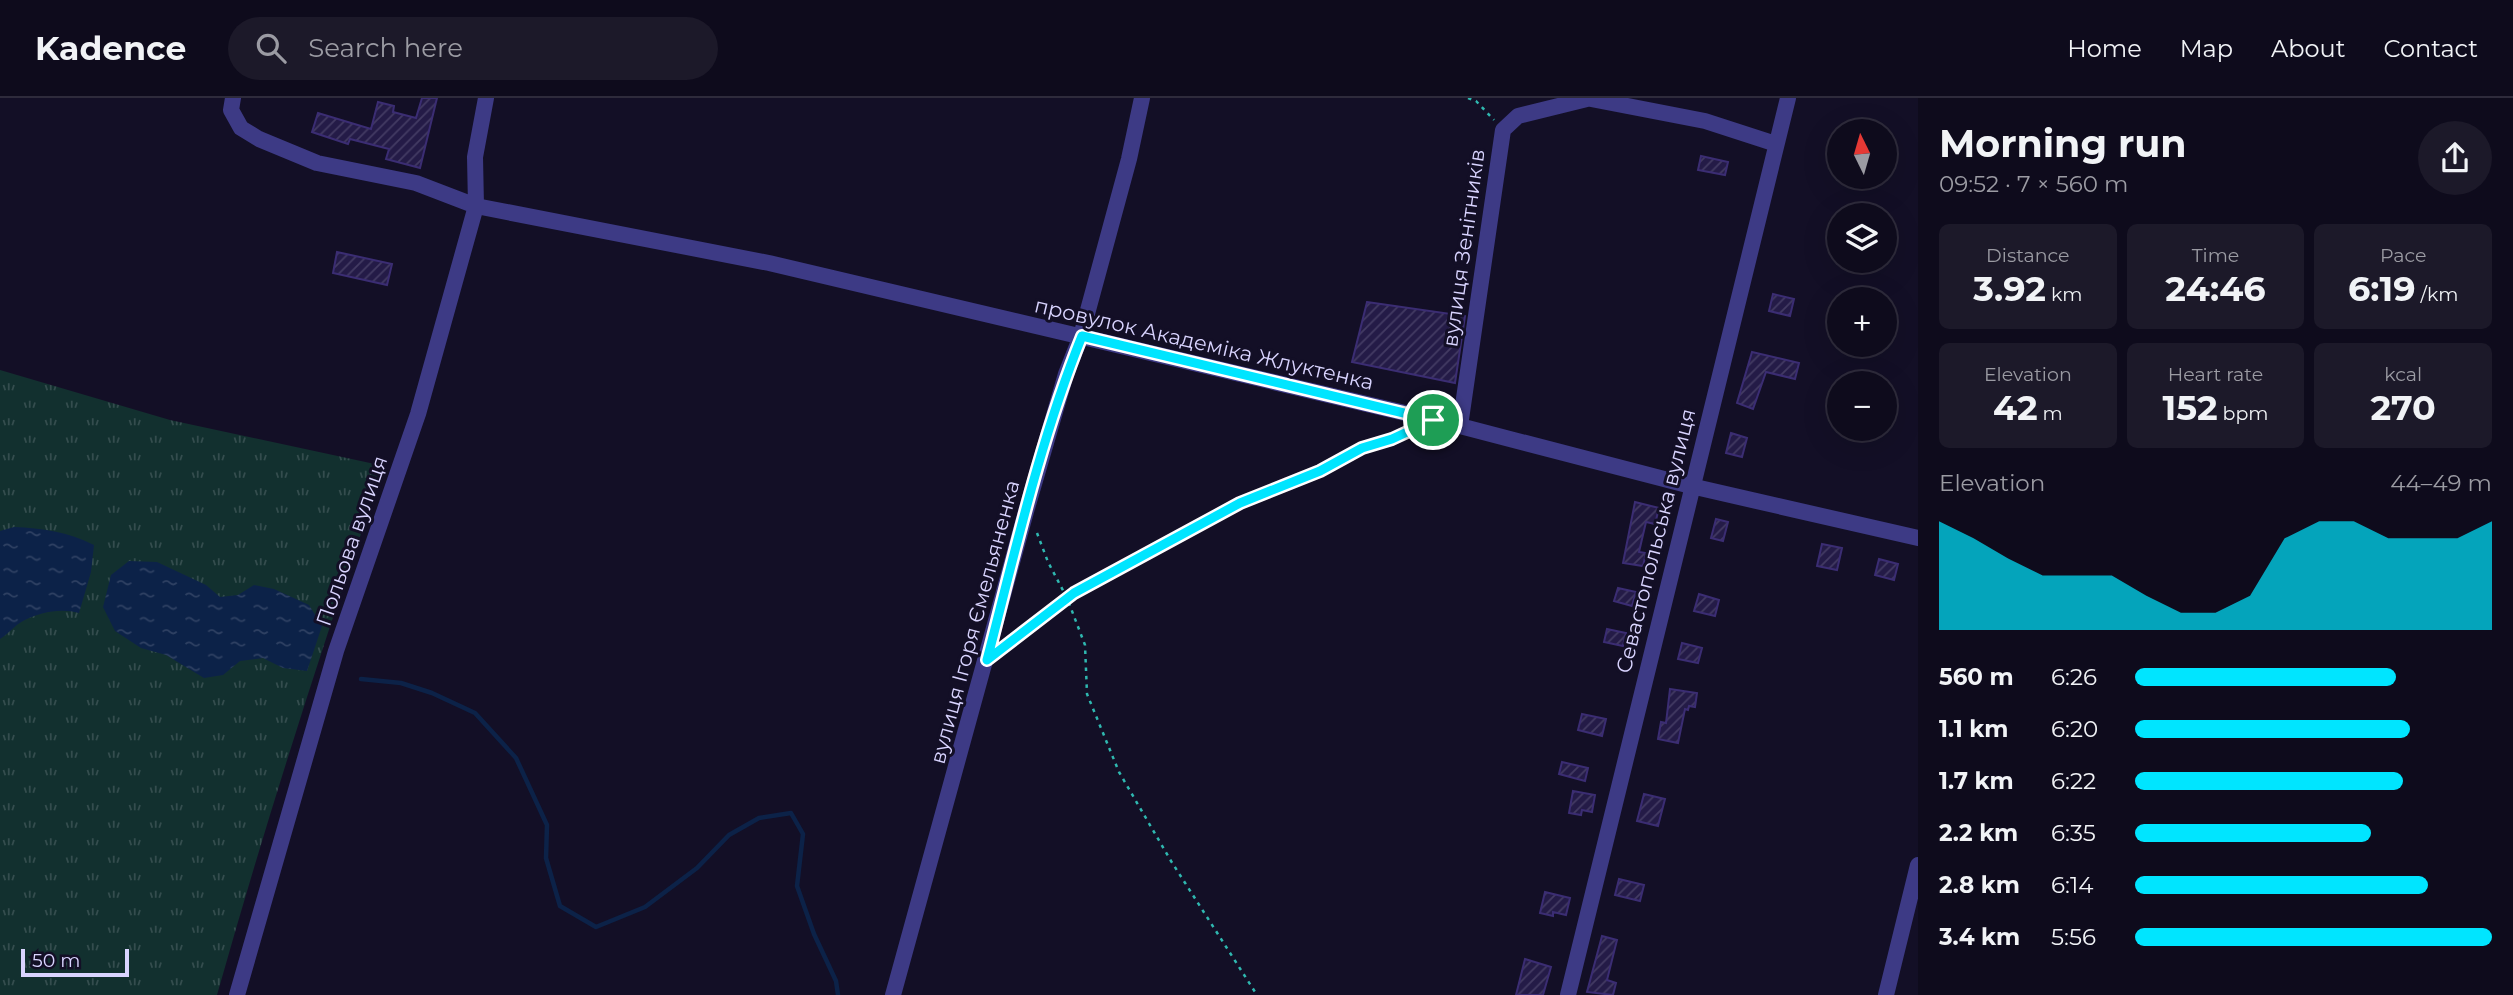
<!DOCTYPE html>
<html lang="en">
<head>
<meta charset="utf-8">
<style>
  body { margin:0; font-family:Montserrat,sans-serif; background:#1c1929; color:#f1f3f6; height:100vh; display:flex; flex-direction:column; font-size:26px; white-space:nowrap }
  * { box-sizing:border-box; margin:0 }
  p { font-size:23px; color:#9b9ba3 }
  .icon { flex:none; width:38px; height:38px; fill:none; stroke:currentColor; stroke-width:2; stroke-linecap:round; stroke-linejoin:round }
  .map { position:relative; flex:1; overflow:hidden }
  .sheet { display:flex; flex-direction:column; background:#0e0b1c; width:595px }
  .sheet>* { flex:none }
  .needle { width:46px; rotate:355deg }
  .buttons { position:absolute; left:1827px; top:21px; display:grid; gap:14px }
  .buttons a { display:grid; place-items:center; width:70px; height:70px; border-radius:50%; background:#0e0b1c; box-shadow:0 7px 28px #0002,0 0 0 2px #2e2b3b; font-size:35px }
  .scale { position:absolute; left:21px; bottom:18px; width:108px; box-sizing:border-box; padding-left:7px; border:4px solid #d9d4ff; border-top:0; font-size:19px; line-height:24px; white-space:nowrap; color:#d9d4ff; -webkit-text-stroke:5px #130f26; paint-order:stroke }
  .pin { position:absolute; display:grid; place-items:center; width:60px; height:60px; color:#fff; margin:-30px; border:4px solid #fff; border-radius:50%; box-shadow:0 2px 7px #0007 }
  .round { display:grid; place-items:center; flex:none; width:74px; height:74px; border-radius:37px; background:#1c1929 }
  .summary { display:flex; align-items:center; justify-content:space-between; height:119px; padding:0 21px }
  h1 { font-size:38px; font-weight:700; line-height:52px }
  .stats { display:grid; grid-template-columns:repeat(3,1fr); gap:10px; height:119px; padding:7px 21px }
  .stats div { display:grid; align-content:center; border-radius:10px; background:#1c1929; text-align:center }
  .stats b { font-size:35px; font-weight:700 }
  .stats small { font-size:19px; font-weight:400 }
  .stats p { font-size:19px }
  .chart { height:196px; padding:14px 21px }
  .chart p { display:flex; justify-content:space-between }
  .chart svg { width:100%; height:126px; margin-top:7px; fill:#00e5ff; opacity:.7 }
  ul { padding:0 21px; list-style:none; font-size:23px }
  li { display:grid; grid-template-columns:112px 84px 1fr; align-items:center; height:52px }
  li i { height:18px; border-radius:9px; background:#00e5ff }
  header { display:flex; align-items:center; gap:42px; box-sizing:border-box; height:98px; padding:0 35px; background:#0e0b1c; border-bottom:2px solid #2e2b3b }
  header strong { font-size:33px }
  nav { display:flex; gap:38px; margin-inline-start:auto; font-size:24px }
  .search { width:490px; height:63px; background:#1c1929; display:flex; align-items:center; gap:18px; box-sizing:border-box; padding:0 24px; border-radius:38px; color:#9b9ba3; font-size:26px }
  main { display:flex; flex:1; min-height:0 }
  .map>svg:first-child { display:block }
  .grass { fill:url(#grass-tufts) }
  .water { fill:url(#water-ripples) }
  .lines { fill:none; stroke-linecap:round; stroke-linejoin:round }
  .stream { stroke:#0c2248; stroke-width:4.5 }
  .building { fill:url(#building-hatch); stroke:#3b2d73; stroke-width:2 }
  .path { stroke:#2fb8b0; stroke-width:2.5; stroke-dasharray:3.5 5; stroke-linecap:butt }
  .minor { stroke:#3d3a85; stroke-width:16 }
  .route-casing { stroke:#fff; stroke-width:14 }
  .route { stroke:#00e5ff; stroke-width:9 }
  .labels { text-anchor:middle; stroke-width:6; stroke-linejoin:round; paint-order:stroke }
  .street-label { font-size:21px; fill:#d9d4ff; stroke:#130f26 }
</style>
</head>
<body>
<header>
<strong>Kadence</strong>
<div class="search"><svg class="icon" aria-label="search" viewBox="0 0 24 24"><circle cx="10" cy="10" r="6"/><path d="M15 15l6 6"/></svg>Search here</div>
<nav><a>Home</a><a>Map</a><a>About</a><a>Contact</a></nav>
</header>
<main>
<div class="map">
<svg width="1918" height="897" viewBox="0 0 1918 897">
  <defs>
    <pattern id="grass-tufts" width="24" height="20" patternUnits="userSpaceOnUse" patternTransform="scale(1.75)"><rect width="24" height="20" fill="#12302f"/><path d="M3 7l-1-3M5 7V3M7 7l1-3M15 17l-1-3M17 17v-4M19 17l1-3" fill="none" stroke="#344d4e"/></pattern>
    <pattern id="water-ripples" width="26" height="14" patternUnits="userSpaceOnUse" patternTransform="scale(1.75)"><rect width="26" height="14" fill="#0c2248"/><path d="M2 4q2-2 4 0t4 0M15 11q2-2 4 0t4 0" fill="none" stroke="#2f4163"/></pattern>
    <pattern id="building-hatch" width="6" height="6" patternUnits="userSpaceOnUse" patternTransform="scale(1.75)"><rect width="6" height="6" fill="#241b47"/><path d="M-1 1l2-2M0 6l6-6M5 7l2-2" fill="none" stroke="#433b63"/></pattern>
  </defs>
  <rect width="100%" height="100%" fill="#130f26"/>
  <!-- grass -->
  <path class="grass" d="M0 272 170 322 384 368C324 543 267 719 217 897H0Z"/>
  <!-- water -->
  <path class="water" d="M14 429C42 430 68 434 94 447L91 474 79 515C61 510 40 514 23 523 15 527 8 536 0 541V433Z
    M129 463 157 464 206 487 220 499 238 497 254 487 274 491 309 507 322 528 307 573 283 570 263 560 240 563 223 577 204 580 166 557 141 550 115 533 103 509 111 477Z"/>
  <g class="lines">
    <!-- stream -->
    <path class="stream" d="M361 581 401 585 432 595 475 615 516 660 547 727 546 760 560 808 596 829 645 809 697 770 729 737 759 720 791 715 803 736 797 788 814 836 836 883 838 897"/>
  </g>
  <!-- building -->
  <path class="building" d="M422 0H437L420 70 386 61 389 51 350 41 348 46 312 34 318 15 371 31 378 4 394 8 393 14 416 20Z
    M1701 58 1728 64 1725 77 1698 72Z
    M337 154 392 166 387 187 333 175Z
    M1773 196 1794 201 1790 218 1769 213Z
    M1367 204 1465 218 1455 285 1352 264Z
    M1752 254 1799 265 1795 281 1766 274 1753 311 1737 305Z
    M1731 335 1747 340 1742 359 1726 355Z
    M1635 404 1659 410 1655 426 1646 424 1639 454 1646 455 1643 468 1623 465Z
    M1716 421 1728 424 1723 443 1711 440Z
    M1822 446 1842 450 1837 472 1817 468Z
    M1879 461 1898 466 1894 482 1875 477Z
    M1618 490 1636 494 1632 508 1614 503Z
    M1699 496 1719 502 1715 518 1694 513Z
    M1607 531 1626 535 1623 548 1604 544Z
    M1682 545 1702 550 1698 565 1678 561Z
    M1670 591 1697 595 1695 609 1689 608 1688 612 1685 611 1678 645 1658 641 1661 624 1666 625Z
    M1582 616 1606 621 1602 638 1578 632Z
    M1562 664 1588 670 1585 683 1559 676Z
    M1573 693 1595 697 1592 714 1582 712 1581 717 1569 715Z
    M1644 696 1665 701 1658 728 1637 723Z
    M1619 781 1644 787 1640 803 1615 797Z
    M1545 794 1570 800 1566 817 1553 814V818L1540 815Z
    M1602 838 1617 842 1607 882 1616 885 1613 897 1587 894Z
    M1525 861 1551 869 1543 897H1516Z"/>
  <g class="lines">
    <!-- path -->
    <path class="path" d="M1468 0 1476 3 1494 22
      M1037 435 1048 464 1067 500 1085 547 1087 596 1119 674 1171 763 1257 897
      M1004 549 1074 495 1239 405 1320 373 1362 350 1392 341 1413 332"/>
    <!-- minor -->
    <path class="minor" d="M233 0 231 12 241 30 259 41 317 65 416 85 476 108 769 165 1460 328 1691 388 1918 440
      M1591 1 1705 23 1776 46
      M1460 328 1503 32 1518 18 1591 0
      M237 897 336 553 418 316 476 108 475 59 486 0
      M893 897 1027 410 1066 276 1081 238 1129 61 1142 0
      M1568 897 1788 0
      M1886 897 1918 767"/>
  </g>
  <g class="lines">
    <!-- route casing -->
    <g class="route-casing">
      <path id="route" d="M1082 238 1433 322 1392 341 1362 350 1320 373 1240 405 1074 495 987 562C1015 454 1040 342 1082 238Z"/>
    </g>
    <!-- route -->
    <use href="#route" class="route"/>
  </g>
  <g class="labels">
    <!-- street labels -->
    <g class="street-label">
      <text transform="translate(1464 150) rotate(-82)" y="7">вулиця Зенітників</text>
      <text transform="translate(1204 246) rotate(13)" y="7">провулок Академіка Жлуктенка</text>
      <text transform="translate(352 443) rotate(-71)" y="7">Польова вулиця</text>
      <text transform="translate(1656 443) rotate(-76)" y="7">Севастопольська вулиця</text>
      <text transform="translate(975 524) rotate(-75)" y="7">вулиця Ігоря Ємельяненка</text>
    </g>
  </g>
</svg>
<div class="buttons">
<a><svg class="needle" viewBox="-14 -14 28 28"><path d="M0-13l5 13h-10z" fill="#e53935"/><path d="M0 13l5-13h-10z" fill="#9b9ba3"/></svg></a>
<a><svg class="icon" aria-label="layers" viewBox="0 0 24 24"><path d="M12 4l9 5-9 5-9-5zM3 14l9 5 9-5"/></svg></a>
<a>+</a>
<a>−</a>
</div>
<div class="scale">50 m</div>
<div class="pin" style="left:1433px;top:322px;background:#1e9e55"><svg class="icon" aria-label="arrive" viewBox="0 0 24 24"><path d="M6 21V4h12l-3 4 3 4H6"/></svg></div>
</div>
<section class="sheet">
<div class="summary"><div><h1>Morning run</h1><p>09:52 · 7 × 560 m</p></div><a class="round"><svg class="icon" aria-label="share" viewBox="0 0 24 24"><path d="M12 15V3M7 8l5-5 5 5M5 13v7h14v-7"/></svg></a></div>
<div class="stats">
<div><p>Distance</p><b>3.92<small> km</small></b></div>
<div><p>Time</p><b>24:46</b></div>
<div><p>Pace</p><b>6:19<small> /km</small></b></div>
</div>
<div class="stats">
<div><p>Elevation</p><b>42<small> m</small></b></div>
<div><p>Heart rate</p><b>152<small> bpm</small></b></div>
<div><p>kcal</p><b>270</b></div>
</div>
<div class="chart"><p><span>Elevation</span>44–49 m</p>
<svg viewBox="0 0 160 44" preserveAspectRatio="none"><path d="M0 44V6L10 12L20 19L30 25L40 25L50 25L60 32L70 38L80 38L90 32L100 12L110 6L120 6L130 12L140 12L150 12L160 6V44z"/></svg>
</div>
<ul>
<li><b>560 m</b>6:26<i style="width:73%"></i></li>
<li><b>1.1 km</b>6:20<i style="width:77%"></i></li>
<li><b>1.7 km</b>6:22<i style="width:75%"></i></li>
<li><b>2.2 km</b>6:35<i style="width:66%"></i></li>
<li><b>2.8 km</b>6:14<i style="width:82%"></i></li>
<li><b>3.4 km</b>5:56<i style="width:100%"></i></li>
</ul>
</section>
</main>
</body>
</html>
